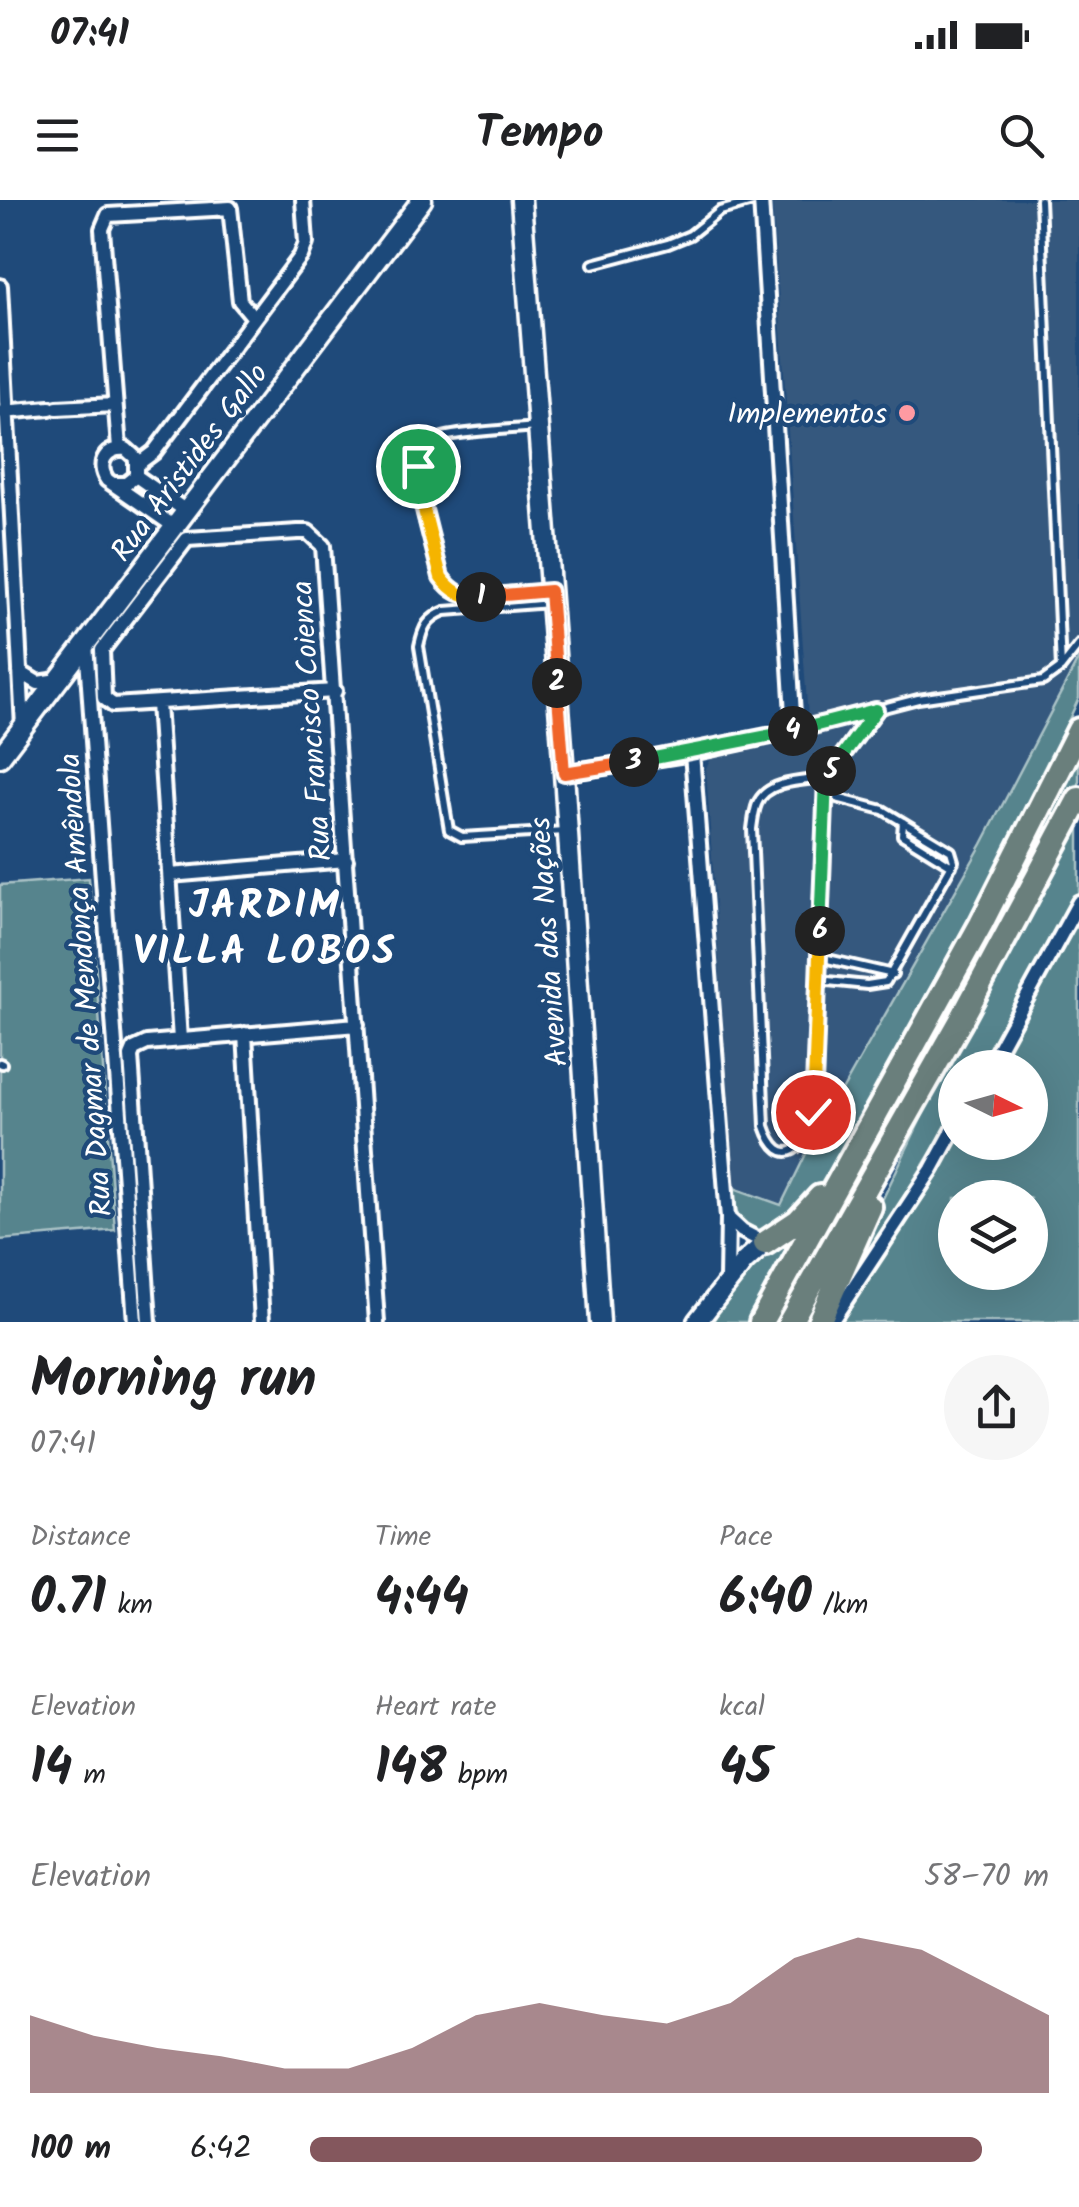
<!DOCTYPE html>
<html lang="en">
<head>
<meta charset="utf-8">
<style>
  body { margin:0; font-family:Kalam,sans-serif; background:#f6f6f6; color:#202124; height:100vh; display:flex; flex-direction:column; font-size:38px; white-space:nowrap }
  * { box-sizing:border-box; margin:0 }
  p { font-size:32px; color:#757577 }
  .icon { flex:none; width:55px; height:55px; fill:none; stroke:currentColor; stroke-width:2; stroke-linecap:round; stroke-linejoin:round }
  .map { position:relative; height:1122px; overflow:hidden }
  .details { display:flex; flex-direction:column; background:#fff; flex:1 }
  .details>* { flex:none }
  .needle { width:65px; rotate:95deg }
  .fabs { position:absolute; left:938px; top:850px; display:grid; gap:20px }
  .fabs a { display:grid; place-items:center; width:110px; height:110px; border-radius:50%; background:#fff; box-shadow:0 10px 40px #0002; font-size:50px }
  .pin { position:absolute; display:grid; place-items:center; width:85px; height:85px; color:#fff; margin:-42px; border:5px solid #fff; border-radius:50%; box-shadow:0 2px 10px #0007 }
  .km { position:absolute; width:50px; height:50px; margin:-25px; border-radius:50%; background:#222; color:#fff; font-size:28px; line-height:50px; text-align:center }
  .round { display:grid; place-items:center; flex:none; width:105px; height:105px; border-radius:52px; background:#f6f6f6 }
  .headline { display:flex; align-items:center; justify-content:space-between; height:170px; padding:0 30px }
  h1 { font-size:55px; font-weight:700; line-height:75px }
  .stats { display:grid; grid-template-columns:repeat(3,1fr); gap:15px; height:170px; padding:10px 30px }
  .stats div { display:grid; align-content:center }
  .stats b { font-size:50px; font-weight:700 }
  .stats small { font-size:28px; font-weight:400 }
  .stats p { font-size:28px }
  .chart { height:280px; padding:20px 30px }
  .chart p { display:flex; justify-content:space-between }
  .chart svg { width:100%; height:180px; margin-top:10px; fill:#84575d; opacity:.7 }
  ul { padding:0 30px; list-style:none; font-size:32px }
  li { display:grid; grid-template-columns:160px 120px 1fr; align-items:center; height:75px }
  li i { height:25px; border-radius:12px; background:#84575d }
  .status { display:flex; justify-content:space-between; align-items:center; height:70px; padding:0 50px; background:#fff; direction:ltr }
  .status svg { height:28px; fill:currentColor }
  header { display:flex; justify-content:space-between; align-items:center; height:130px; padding:0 30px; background:#fff; font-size:45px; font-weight:700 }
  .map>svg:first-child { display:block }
  .built { fill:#35587e }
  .green { fill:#56848d; stroke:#aac2c6; stroke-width:2.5; fill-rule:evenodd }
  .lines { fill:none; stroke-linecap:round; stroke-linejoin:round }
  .lane-casing { stroke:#fff; stroke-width:14 }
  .street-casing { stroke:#fff; stroke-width:20 }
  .secondary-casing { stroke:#fff; stroke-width:25 }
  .highway-casing { stroke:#fff; stroke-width:30 }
  .lane { stroke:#1f4a7a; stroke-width:6 }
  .street { stroke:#1f4a7a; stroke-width:12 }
  .secondary { stroke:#1f4a7a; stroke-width:18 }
  .highway { stroke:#6b7f7c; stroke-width:22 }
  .split-1-casing { stroke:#fff; stroke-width:20 }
  .split-2-casing { stroke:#fff; stroke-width:20 }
  .split-3-casing { stroke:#fff; stroke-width:20 }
  .split-4-casing { stroke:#fff; stroke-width:20 }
  .split-5-casing { stroke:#fff; stroke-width:20 }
  .split-6-casing { stroke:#fff; stroke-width:20 }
  .split-7-casing { stroke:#fff; stroke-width:20 }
  .split-1 { stroke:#f5b400; stroke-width:12 }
  .split-2 { stroke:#f0652b; stroke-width:12 }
  .split-3 { stroke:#f0652b; stroke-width:12 }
  .split-4 { stroke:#22a559; stroke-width:12 }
  .split-5 { stroke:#22a559; stroke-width:12 }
  .split-6 { stroke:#22a559; stroke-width:12 }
  .split-7 { stroke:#f5b400; stroke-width:12 }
  .poi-dot { fill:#ff9aa2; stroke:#1f4a7a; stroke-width:4 }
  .labels { text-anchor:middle; stroke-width:9; stroke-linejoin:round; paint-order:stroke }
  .poi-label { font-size:30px; fill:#fff; stroke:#1f4a7a; text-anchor:end }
  .street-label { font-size:30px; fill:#fff; stroke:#1f4a7a }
  .district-label { font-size:40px; font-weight:bold; letter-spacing:2.5px; fill:#fff; stroke:#1f4a7a }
</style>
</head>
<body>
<div class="status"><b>07:41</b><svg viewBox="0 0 49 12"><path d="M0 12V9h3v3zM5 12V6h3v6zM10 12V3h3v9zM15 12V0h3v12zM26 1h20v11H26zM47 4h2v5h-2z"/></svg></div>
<header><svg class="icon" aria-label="menu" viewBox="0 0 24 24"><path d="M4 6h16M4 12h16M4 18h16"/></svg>Tempo<svg class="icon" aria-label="search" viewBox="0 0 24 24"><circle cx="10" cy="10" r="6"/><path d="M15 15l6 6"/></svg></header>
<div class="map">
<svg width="1079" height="1122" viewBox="0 0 1079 1122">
  <rect width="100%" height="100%" fill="#1f4a7a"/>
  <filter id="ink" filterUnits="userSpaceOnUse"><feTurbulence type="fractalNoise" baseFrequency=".01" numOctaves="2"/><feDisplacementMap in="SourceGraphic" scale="20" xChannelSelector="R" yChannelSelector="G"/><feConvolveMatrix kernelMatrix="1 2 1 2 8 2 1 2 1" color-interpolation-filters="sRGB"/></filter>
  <g filter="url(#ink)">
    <!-- built -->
    <path class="built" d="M772 0H1079V458L982 644 806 954 781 1005 734 988 706 568 714 554 793 540 809 533Z"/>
    <!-- green -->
    <path class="green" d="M1079 458V498L1019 627 834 963 809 1003 763 1035C740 1025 733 1013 734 988L781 1005 806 954 982 644Z
      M1079 540V589L785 1122H767Z
      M1079 619V692L981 867 955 868V914L837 1104 833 1103 930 900Z
      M89 678 115 1030 0 1040V685Z
      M1079 713V1122H835L955 938V942H1030V868L994 867ZM955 998H1030V1072H955Z
      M793 1037 792 1047 749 1122H713L725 1098 763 1052Z"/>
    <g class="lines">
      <!-- lane casing -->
      <g class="lane-casing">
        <path id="lane" d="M1040 0 1061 468
          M593 64 668 44 690 35 720 11 759 0
          M537 227C515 229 452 232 436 239 398 256 433 347 441 377 464 409 511 394 546 391
          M550 403 445 411C427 418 423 427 419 446L449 630 462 637 565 631
          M795 531 918 499 1043 481 1061 468 1079 445
          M825 578C804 581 767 580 757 604 754 611 753 622 752 629L765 926C781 974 808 947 813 912L825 578 876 510
          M903 622 902 635 952 666
          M819 757 893 774
          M818 780 867 785 886 782 954 661 951 651 883 610 825 595
          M0 863 2 864"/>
      </g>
      <!-- street casing -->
      <g class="street-casing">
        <path id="street" d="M0 86 23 527
          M57 208 115 205
          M2 212 50 208
          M119 248 102 29 108 15 230 8 240 101 254 118
          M138 264 154 252 301 56 306 43 303 0
          M136 276 186 311
          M113 284H126L136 276V258L126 249C106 247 96 263 107 280L175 327
          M86 444 135 1122
          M20 472 38 483 58 480
          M335 491 113 505 104 498 102 450 187 339 298 332H308L323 346 377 1122
          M158 503 180 840
          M692 553 728 1018 727 1079
          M564 573 692 553 794 531 761 0
          M170 675 346 660
          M245 834 262 1122
          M988 868 1079 702
          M728 1018 742 1031 765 1043
          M149 1122 131 856 134 849 147 843 357 825
          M831 1122 932 969 955 927"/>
      </g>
      <!-- secondary casing -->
      <g class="secondary-casing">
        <path id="secondary" d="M521 0 564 573 600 1122
          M0 557 422 0
          M697 1122 744 1062 765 1043"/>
      </g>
      <!-- highway casing -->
      <g class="highway-casing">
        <path id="highway" d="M765 1043 798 1021 820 997
          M761 1122 981 724 1079 530
          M790 1122 961 820 1079 599
          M819 1122 870 1007"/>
      </g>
      <!-- lane -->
      <use href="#lane" class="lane"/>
      <!-- street -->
      <use href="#street" class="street"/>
      <!-- secondary -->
      <use href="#secondary" class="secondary"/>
      <!-- highway -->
      <use href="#highway" class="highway"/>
    </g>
  </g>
  <g class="lines" filter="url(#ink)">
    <!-- split-1 casing -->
    <g class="split-1-casing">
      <path id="split-1" d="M418 266V286L441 377C452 392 462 397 481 397"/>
    </g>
    <!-- split-2 casing -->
    <g class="split-2-casing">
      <path id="split-2" d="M481 397 550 391 557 483"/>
    </g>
    <!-- split-3 casing -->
    <g class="split-3-casing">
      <path id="split-3" d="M557 483 564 573 634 562"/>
    </g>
    <!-- split-4 casing -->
    <g class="split-4-casing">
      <path id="split-4" d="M634 562 793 531"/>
    </g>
    <!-- split-5 casing -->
    <g class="split-5-casing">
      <path id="split-5" d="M793 531 876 510 831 571"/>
    </g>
    <!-- split-6 casing -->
    <g class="split-6-casing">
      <path id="split-6" d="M820 731 826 578 831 571"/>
    </g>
    <!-- split-7 casing -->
    <g class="split-7-casing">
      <path id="split-7" d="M813 912 820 731"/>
    </g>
    <!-- split-1 -->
    <use href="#split-1" class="split-1"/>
    <!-- split-2 -->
    <use href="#split-2" class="split-2"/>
    <!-- split-3 -->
    <use href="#split-3" class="split-3"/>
    <!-- split-4 -->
    <use href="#split-4" class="split-4"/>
    <!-- split-5 -->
    <use href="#split-5" class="split-5"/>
    <!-- split-6 -->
    <use href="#split-6" class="split-6"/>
    <!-- split-7 -->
    <use href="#split-7" class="split-7"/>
  </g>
  <!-- markers -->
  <circle class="poi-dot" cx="907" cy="213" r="10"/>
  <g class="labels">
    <!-- poi labels -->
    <g class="poi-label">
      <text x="887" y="223">Implementos</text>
    </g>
    <!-- street labels -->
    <g class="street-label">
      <text transform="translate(189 262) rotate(-53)" y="10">Rua Aristides Gallo</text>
      <text transform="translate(311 521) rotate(-94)" y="10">Rua Francisco Coienca</text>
      <text transform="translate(548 742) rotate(-94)" y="10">Avenida das Nações</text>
      <text transform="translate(85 785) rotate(-94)" y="10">Rua Dagmar de Mendonça Amêndola</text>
    </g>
    <!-- district labels -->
    <g class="district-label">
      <text x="265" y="718">JARDIM<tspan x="265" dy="46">VILLA LOBOS</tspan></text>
    </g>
  </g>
</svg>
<div class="fabs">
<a><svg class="needle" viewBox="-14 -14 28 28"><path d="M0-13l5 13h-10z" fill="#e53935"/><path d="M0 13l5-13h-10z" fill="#757577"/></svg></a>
<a><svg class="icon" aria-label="layers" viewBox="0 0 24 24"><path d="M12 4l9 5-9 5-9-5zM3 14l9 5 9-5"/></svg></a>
</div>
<div class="pin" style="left:418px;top:266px;background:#1e9e55"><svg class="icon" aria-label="arrive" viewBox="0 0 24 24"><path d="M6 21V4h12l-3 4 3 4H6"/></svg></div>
<div class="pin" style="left:813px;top:912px;background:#d93025"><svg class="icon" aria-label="check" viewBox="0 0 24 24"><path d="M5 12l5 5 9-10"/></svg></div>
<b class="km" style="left:481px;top:397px">1</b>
<b class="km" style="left:557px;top:483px">2</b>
<b class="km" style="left:634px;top:562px">3</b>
<b class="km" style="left:793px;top:531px">4</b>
<b class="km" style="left:831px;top:571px">5</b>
<b class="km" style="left:820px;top:731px">6</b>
</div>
<section class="details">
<div class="headline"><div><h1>Morning run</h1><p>07:41</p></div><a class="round"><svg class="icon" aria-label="share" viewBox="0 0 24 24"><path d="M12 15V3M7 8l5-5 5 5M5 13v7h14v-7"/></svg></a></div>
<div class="stats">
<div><p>Distance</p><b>0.71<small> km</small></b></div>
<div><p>Time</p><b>4:44</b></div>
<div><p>Pace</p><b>6:40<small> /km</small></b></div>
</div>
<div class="stats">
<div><p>Elevation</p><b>14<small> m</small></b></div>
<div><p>Heart rate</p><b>148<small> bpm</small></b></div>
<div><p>kcal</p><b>45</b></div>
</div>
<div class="chart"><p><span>Elevation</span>58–70 m</p>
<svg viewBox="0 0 160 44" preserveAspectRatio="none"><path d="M0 44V25L10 30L20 33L30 35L40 38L50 38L60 33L70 25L80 22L90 25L100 27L110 22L120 11L130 6L140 9L150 17L160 25V44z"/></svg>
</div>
<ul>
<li><b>100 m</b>6:42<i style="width:91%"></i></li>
</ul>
</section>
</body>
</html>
